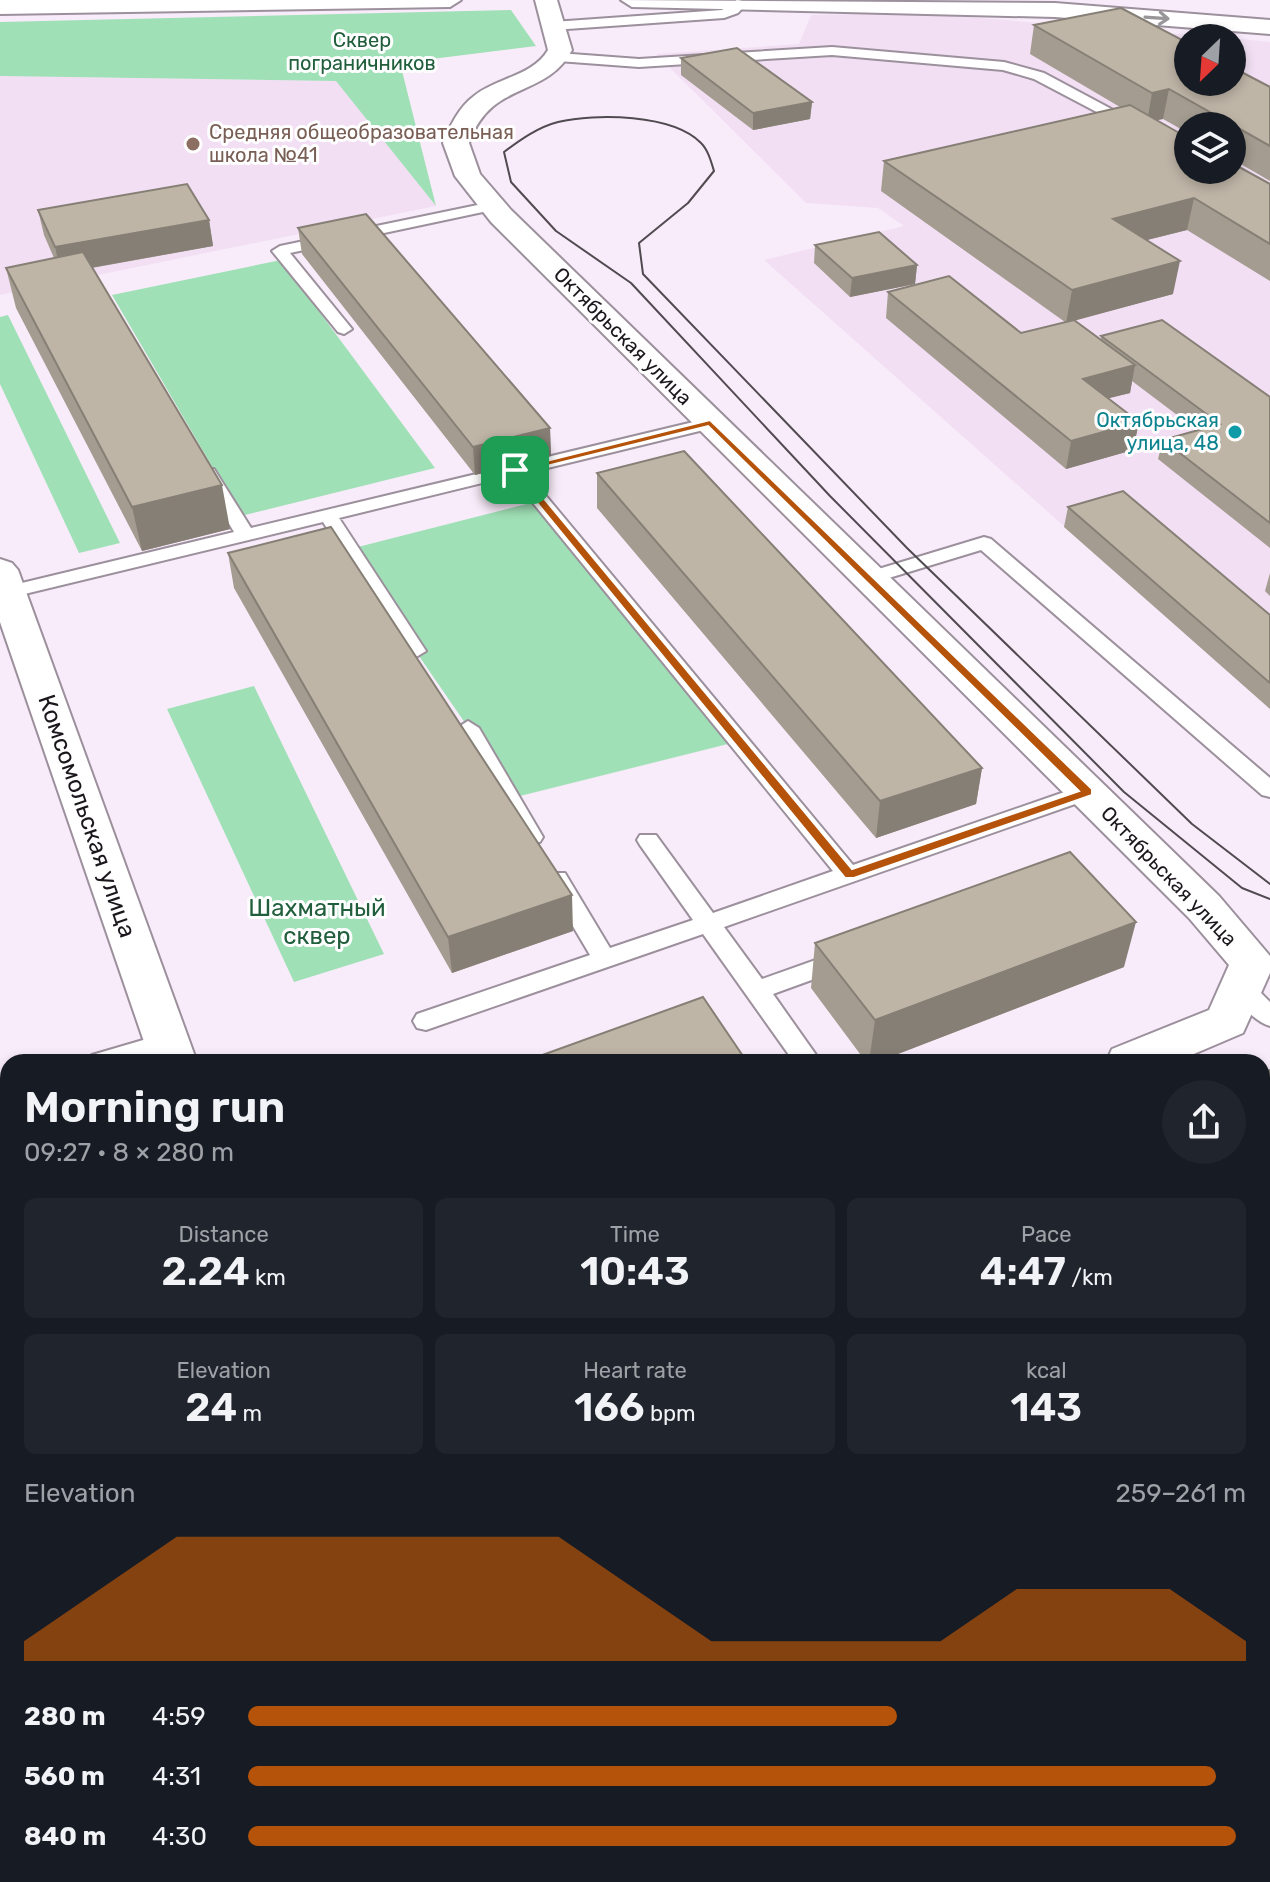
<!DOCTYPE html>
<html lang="en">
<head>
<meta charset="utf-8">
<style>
  body { margin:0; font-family:Rubik,sans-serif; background:#20242c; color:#f1f3f6; height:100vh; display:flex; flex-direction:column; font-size:30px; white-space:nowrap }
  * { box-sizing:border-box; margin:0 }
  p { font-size:26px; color:#9ea1a6 }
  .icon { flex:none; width:44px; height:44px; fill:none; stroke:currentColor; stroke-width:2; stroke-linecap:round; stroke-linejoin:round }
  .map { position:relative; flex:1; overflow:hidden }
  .panel { position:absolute; left:0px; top:1054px; width:1270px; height:828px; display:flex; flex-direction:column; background:#171b24; border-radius:24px 24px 0 0; box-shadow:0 4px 12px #0003 }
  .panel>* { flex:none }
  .needle { width:52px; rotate:205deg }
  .fabs { position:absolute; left:1174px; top:24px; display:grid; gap:16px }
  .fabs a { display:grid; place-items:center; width:72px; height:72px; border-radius:50%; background:#171b24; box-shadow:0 4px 12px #0003; font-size:40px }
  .pin { position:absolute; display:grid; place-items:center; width:68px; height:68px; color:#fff; margin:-34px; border-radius:16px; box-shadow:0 4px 12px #0006 }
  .round { display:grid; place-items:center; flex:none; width:84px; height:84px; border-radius:42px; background:#20242c }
  .summary { display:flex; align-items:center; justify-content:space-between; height:136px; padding:0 24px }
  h1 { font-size:44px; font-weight:600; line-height:60px }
  .stats { display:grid; grid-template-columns:repeat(3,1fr); gap:12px; height:136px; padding:8px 24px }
  .stats div { display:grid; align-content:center; border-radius:12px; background:#20242c; text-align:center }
  .stats b { font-size:40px; font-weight:600 }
  .stats small { font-size:22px; font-weight:400 }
  .stats p { font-size:22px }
  .chart { height:224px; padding:16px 24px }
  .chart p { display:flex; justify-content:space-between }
  .chart svg { width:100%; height:144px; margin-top:8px; fill:#b45309; opacity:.7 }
  ul { padding:0 24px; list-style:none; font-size:26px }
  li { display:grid; grid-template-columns:128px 96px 1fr; align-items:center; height:60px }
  li i { height:20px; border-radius:10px; background:#b45309 }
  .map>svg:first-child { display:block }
  .built { fill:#f2dff3; fill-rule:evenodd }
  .green { fill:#a0e0b7 }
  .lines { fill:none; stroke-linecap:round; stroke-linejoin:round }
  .service-casing { stroke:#9c909d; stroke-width:4 }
  .tertiary-casing { stroke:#9c909d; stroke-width:4 }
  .secondary-casing { stroke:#9c909d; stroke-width:4 }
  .service { fill:#fff; fill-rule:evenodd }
  .tertiary { fill:#fff; fill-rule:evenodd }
  .secondary { fill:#fff; fill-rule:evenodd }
  .tram { stroke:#504a51; stroke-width:2 }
  .wall { fill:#a49c90 }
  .shaded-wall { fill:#867f75 }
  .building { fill:#bfb5a7; stroke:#867f75; stroke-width:2 }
  .oneway { stroke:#989698 }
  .route { fill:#b45309; stroke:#fff; stroke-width:2; fill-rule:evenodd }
  .education-dot { fill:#8d6e63; stroke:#fefefe; stroke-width:3 }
  .culture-dot { fill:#0f9aa8; stroke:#fefefe; stroke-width:3 }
  .labels { text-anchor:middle; stroke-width:6; stroke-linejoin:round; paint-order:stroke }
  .far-park-label { font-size:20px; fill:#205e3c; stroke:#fefefe }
  .far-education-label { font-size:20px; fill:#785e54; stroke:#fefefe; text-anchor:start }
  .far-street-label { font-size:20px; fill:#1a161b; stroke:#fefefe }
  .far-culture-label { font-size:20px; fill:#0d838f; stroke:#fefefe; text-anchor:end }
  .street-label { font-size:24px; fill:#1a161b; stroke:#fefefe }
  .park-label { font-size:24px; fill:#205e3c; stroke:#fefefe }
</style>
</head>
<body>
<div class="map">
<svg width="1270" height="1882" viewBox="0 0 1270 1882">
  <rect width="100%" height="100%" fill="#f9ecfa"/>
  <!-- built -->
  <path class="built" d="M917 13 1230 38H1188V82H1232V38L1270 42V709L764 260 904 226 878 208 806 203 656 54 799 44 811 15ZM1188 126H1232V170H1188Z
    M0 76 337 81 436 206 0 295Z"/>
  <!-- green -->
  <path class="green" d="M511 10 536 46 400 63 436 206 336 81 0 76V22Z
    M281 260 435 468 241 516 112 295Z
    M8 315 120 543 79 553 0 384V317Z
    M542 500 736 742 516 797 346 550Z
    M254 686 384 954 294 982 167 709Z"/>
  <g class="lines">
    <!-- service casing -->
    <g class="service-casing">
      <path id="service" d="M737 0 748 2 738 13 724 18 553 30 547 26 553 22 722 10Z
        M832 47 1004 62 1044 73 1188 150V160L1034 79 1003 70 832 55 639 67 558 61 552 57 558 53 639 59Z
        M492 202 497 203V209L290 253 352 329 344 334 338 332 272 251 280 246Z
        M710 418 716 419 719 423 716 427 527 473 853 865 1079 787H1095L1098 792 1095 797 724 927 762 979 841 951 850 954 853 960 850 966 773 994 821 1062H794L703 934 426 1030 417 1028 413 1021 417 1014 590 955 545 879 549 873H565L610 948 693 920 640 845 637 840 640 835H656L713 913 833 871 511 476 339 518 426 651 416 657 409 655 323 522 8 598 0 595 1 588 234 532 199 473 202 469H214L251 528Z
        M984 537 991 539 1270 778V797L1262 795 981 550 869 584 859 578 862 574Z
        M468 721 479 728 543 837 540 842H524L521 837 457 728Z
        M1241 979 1250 982 1270 1002V1026C1255 1022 1237 1002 1229 988L1232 982Z
        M167 1033 176 1036 180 1043 176 1050 135 1062H88L92 1055Z
        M8 1079V1099L0 1102V1082Z
        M1195 1874H1233L1236 1882H1198Z"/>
    </g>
    <!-- tertiary casing -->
    <g class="tertiary-casing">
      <path id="tertiary" d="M535 0H557L572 50C545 100 491 79 469 143L480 174 511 210 1219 896 1270 956V973L1243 1033 1175 1062H1106L1112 1049 1209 1010 1229 965 1189 918 491 222 455 176 443 143C450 126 459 107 474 96 496 78 533 76 548 50Z
        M0 559 12 563 18 570 197 1062H151L0 622Z
        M8 1481V1535L0 1538V1484Z
        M437 1874H503L506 1882H440Z"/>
    </g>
    <!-- secondary casing -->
    <g class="secondary-casing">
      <path id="secondary" d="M0 0H461L450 7 0 14Z
        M621 0 1055 3 1270 20V34L1055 17 632 7Z"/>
    </g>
    <!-- service -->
    <use href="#service" class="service"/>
    <!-- tertiary -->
    <use href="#tertiary" class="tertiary"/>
    <!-- secondary -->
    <use href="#secondary" class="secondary"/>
    <!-- tram -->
    <path class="tram" d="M1270 884 1192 824 907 548 643 274 639 243 688 203 714 171C711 161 708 150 701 143 673 114 595 113 558 122 538 127 520 140 504 152L511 182 556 231 631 283 830 496 1124 792 1242 888 1270 899"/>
  </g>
  <!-- wall -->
  <path class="wall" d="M1034 25 1270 87V181L1232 159V126H1188V133L1163 119 1157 120 1270 184V281L1187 230 1147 240 1173 294 1075 320 1101 339V336L1270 397V548L1158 459 1163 440 1197 430 1132 381 1130 393 1108 398 1139 422 1133 450 1066 469 886 318 888 292 1021 333 1065 322 881 191 884 161 1120 107 1030 54Z
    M681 58 812 102 810 119 753 130 681 75Z
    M38 210 209 220 213 246 92 268 230 529 142 551 16 308 6 268 54 258 44 235Z
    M298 228 550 428 551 456 475 475 302 254Z
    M815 245 917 265 915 284 850 297 814 263Z
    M597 473 982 768 976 804 876 838 597 508Z
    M1068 507 1270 615V709L1064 527Z
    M228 553 573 931 452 973 234 588Z
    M1270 573V596L1265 591Z
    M815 943 1124 967 877 1062H866L811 988Z
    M700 1874H780L763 1882H703Z"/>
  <!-- shaded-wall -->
  <path class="shaded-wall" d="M1169 89 1163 119 1147 122 1152 93Z
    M812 102 810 119 753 130V113Z
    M1194 198 1187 230 1107 250 1113 219Z
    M209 220 213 246 61 273 55 247Z
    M1180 261 1173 294 1066 323 1072 290Z
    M917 265 915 284 850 297 852 278Z
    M1135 365 1130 393 1078 406 1083 379Z
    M1139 422 1133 450 1066 469 1071 441Z
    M550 428 551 456 475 475 473 447Z
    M222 485 230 529 142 551 132 507Z
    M982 768 976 804 876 838 880 801Z
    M572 895 573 931 452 973 448 937Z
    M1136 922 1124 967 877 1062H869L875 1020Z
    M0 1145 8 1171V1182L0 1155Z
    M1270 1226V1254L1262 1258V1229Z
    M8 1305V1338L0 1341V1308Z
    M8 1695V1732L0 1735V1699Z
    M277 1874H281L283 1882H280Z
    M741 1874H780L763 1882H725Z"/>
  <!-- building -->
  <path class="building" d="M1121 8 1188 43V82H1232V67L1270 87V146L1169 89 1152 93 1034 25Z
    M737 48 812 102 753 113 681 58Z
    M1130 105 1188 138V170H1232V163L1270 184V244L1194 198 1113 219 1180 261 1072 290 884 161Z
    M187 184 209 220 55 247 38 210Z
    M366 214 550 428 473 447 298 228Z
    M879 232 917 265 852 278 815 245Z
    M83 252 222 485 132 507 6 268Z
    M949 276 1021 333 1074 320 1135 365 1083 379 1139 422 1071 441 888 292Z
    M1162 320 1270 397V523L1163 440 1220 424 1101 336Z
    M684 451 982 768 880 801 597 473Z
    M1123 491 1270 615V683L1068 507Z
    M331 527 572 895 448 937 228 553Z
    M1070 852 1136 922 875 1020 815 943Z
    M703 997 747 1062H523Z
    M1270 1070V1226L1262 1229V1073Z
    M0 1155 8 1182V1305L0 1308Z
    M8 1588V1695L0 1699V1591Z
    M125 1874H277L280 1882H107Z
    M711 1874H741L725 1882H714Z"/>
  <!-- one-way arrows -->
  <defs><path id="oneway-shaft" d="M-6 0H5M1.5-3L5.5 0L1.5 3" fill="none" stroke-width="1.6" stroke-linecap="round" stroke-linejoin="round" transform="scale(2)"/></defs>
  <use class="oneway" href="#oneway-shaft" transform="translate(1157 18) rotate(4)"/>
  <!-- route -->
  <path class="route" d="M710 420 1092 789V795L854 878H845L510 470ZM708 426 1079 791 852 869 522 472Z"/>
  <!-- markers -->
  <circle class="education-dot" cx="193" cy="144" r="8"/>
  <circle class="culture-dot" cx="1235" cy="432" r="8"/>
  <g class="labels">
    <!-- far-park labels -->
    <g class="far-park-label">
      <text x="362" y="47">Сквер<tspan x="362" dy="23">пограничников</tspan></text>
    </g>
    <!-- far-education labels -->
    <g class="far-education-label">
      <text x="209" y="139">Средняя общеобразовательная<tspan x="209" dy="23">школа №41</tspan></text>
    </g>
    <!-- far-street labels -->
    <g class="far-street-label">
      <text transform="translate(623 336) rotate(45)" y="7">Октябрьская улица</text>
      <text transform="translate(1169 876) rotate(46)" y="7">Октябрьская улица</text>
    </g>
    <!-- far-culture labels -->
    <g class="far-culture-label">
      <text x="1219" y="427">Октябрьская<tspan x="1219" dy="23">улица, 48</tspan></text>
    </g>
    <!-- street labels -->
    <g class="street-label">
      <text transform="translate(87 816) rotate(71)" y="8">Комсомольская улица</text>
    </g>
    <!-- park labels -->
    <g class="park-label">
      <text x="317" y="916">Шахматный<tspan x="317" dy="28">сквер</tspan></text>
    </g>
  </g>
</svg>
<div class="fabs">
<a><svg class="needle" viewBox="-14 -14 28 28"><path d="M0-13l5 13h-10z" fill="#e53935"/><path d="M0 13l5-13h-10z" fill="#9ea1a6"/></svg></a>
<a><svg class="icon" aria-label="layers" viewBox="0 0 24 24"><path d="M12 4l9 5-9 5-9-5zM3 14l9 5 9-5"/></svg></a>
</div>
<div class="pin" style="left:515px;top:470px;background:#1e9e55"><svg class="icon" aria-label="arrive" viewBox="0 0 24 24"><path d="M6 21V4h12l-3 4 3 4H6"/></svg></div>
<section class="panel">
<div class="summary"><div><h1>Morning run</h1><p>09:27 · 8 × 280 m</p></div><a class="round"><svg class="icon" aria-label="share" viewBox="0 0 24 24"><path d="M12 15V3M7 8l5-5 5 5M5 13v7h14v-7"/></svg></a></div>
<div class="stats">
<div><p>Distance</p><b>2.24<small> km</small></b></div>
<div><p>Time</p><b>10:43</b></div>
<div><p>Pace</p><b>4:47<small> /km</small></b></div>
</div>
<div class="stats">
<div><p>Elevation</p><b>24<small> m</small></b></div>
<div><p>Heart rate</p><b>166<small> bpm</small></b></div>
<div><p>kcal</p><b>143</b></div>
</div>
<div class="chart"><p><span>Elevation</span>259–261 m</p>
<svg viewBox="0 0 160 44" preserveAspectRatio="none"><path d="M0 44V38L10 22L20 6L30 6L40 6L50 6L60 6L70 6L80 22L90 38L100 38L110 38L120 38L130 22L140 22L150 22L160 38V44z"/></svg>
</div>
<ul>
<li><b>280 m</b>4:59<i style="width:65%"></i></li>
<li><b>560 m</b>4:31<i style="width:97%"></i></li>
<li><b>840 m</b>4:30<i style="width:99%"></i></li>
</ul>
</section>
</div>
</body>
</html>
